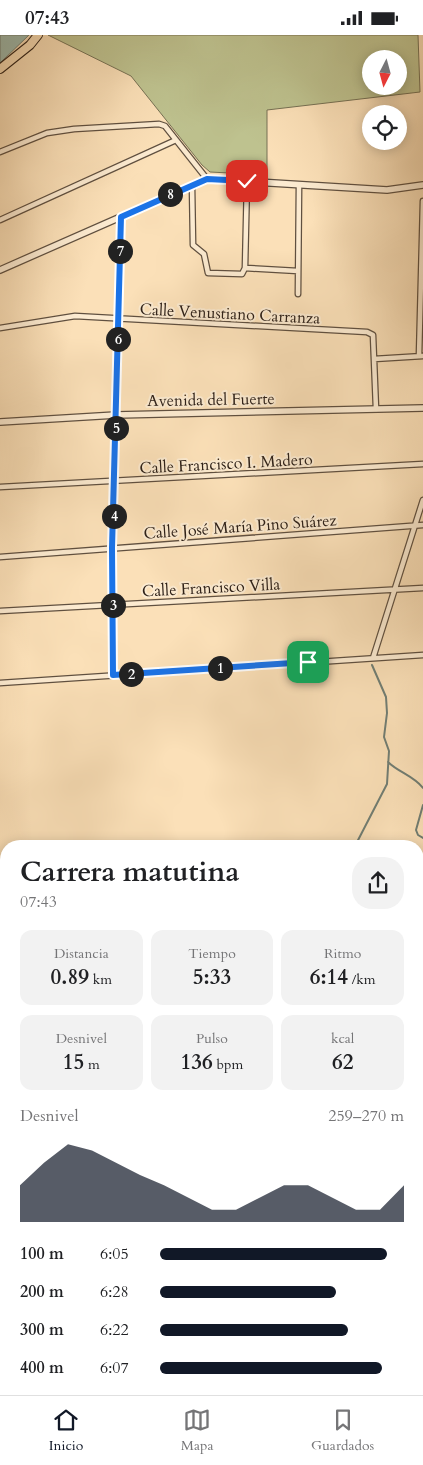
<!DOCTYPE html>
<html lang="es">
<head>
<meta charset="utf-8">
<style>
  body { margin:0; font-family:Cardo,serif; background:#f2f2f2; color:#202124; height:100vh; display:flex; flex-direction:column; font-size:19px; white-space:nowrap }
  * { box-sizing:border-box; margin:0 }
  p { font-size:16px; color:#757577 }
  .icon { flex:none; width:28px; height:28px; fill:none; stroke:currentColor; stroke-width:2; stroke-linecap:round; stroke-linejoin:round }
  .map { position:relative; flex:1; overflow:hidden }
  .panel { position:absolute; left:0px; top:805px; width:424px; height:555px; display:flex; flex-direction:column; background:#fff; border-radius:20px 20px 0 0; box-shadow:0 2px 12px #0003 }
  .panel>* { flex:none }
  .needle { width:32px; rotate:186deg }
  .fabs { position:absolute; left:362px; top:15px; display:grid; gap:10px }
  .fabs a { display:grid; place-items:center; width:45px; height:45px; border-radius:50%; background:#fff; box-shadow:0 2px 12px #0003; font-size:25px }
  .pin { position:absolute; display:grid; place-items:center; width:42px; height:42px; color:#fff; margin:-21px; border-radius:10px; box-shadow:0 2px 8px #0006 }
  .km { position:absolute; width:25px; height:25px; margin:-12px; border-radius:50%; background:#222; color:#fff; font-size:14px; line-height:25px; text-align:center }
  .round { display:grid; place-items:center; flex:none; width:52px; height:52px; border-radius:20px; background:#f2f2f2 }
  .head { display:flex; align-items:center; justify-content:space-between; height:85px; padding:0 20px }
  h1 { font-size:28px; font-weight:700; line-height:38px }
  .metrics { display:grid; grid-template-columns:repeat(3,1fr); gap:8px; height:85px; padding:5px 20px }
  .metrics div { display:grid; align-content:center; border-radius:12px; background:#f2f2f2; text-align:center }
  .metrics b { font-size:21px; font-weight:700 }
  .metrics small { font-size:14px; font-weight:400 }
  .metrics p { font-size:14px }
  .chart { height:140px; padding:10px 20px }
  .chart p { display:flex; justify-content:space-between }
  .chart svg { width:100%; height:90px; margin-top:5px; fill:#111827; opacity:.7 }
  ul { padding:0 20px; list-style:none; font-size:16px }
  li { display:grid; grid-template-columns:80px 60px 1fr; align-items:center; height:38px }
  li i { height:12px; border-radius:6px; background:#111827 }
  .status { display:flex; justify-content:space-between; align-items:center; height:35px; padding:0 25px; background:#fff; direction:ltr }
  .status svg { height:14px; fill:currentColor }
  .tabs { display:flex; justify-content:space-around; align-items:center; height:70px; border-top:1px solid #e0e0e0; background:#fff; font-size:14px; color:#757577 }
  .tabs a { display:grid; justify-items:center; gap:2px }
  .tabs .active { color:#111827 }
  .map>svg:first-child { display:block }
  .green { fill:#bec28f; stroke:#767154; fill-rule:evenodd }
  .water { fill:#9fbdb1; stroke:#717e74 }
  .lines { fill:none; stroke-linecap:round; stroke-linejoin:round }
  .stream { stroke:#717e74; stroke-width:2 }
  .minor-casing { stroke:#605040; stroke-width:7 }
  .tertiary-casing { stroke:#605040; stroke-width:8 }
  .trunk-casing { stroke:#2d2018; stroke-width:10 }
  .minor { stroke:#fcebd1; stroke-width:4.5 }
  .tertiary { stroke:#fcebd1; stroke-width:5.5 }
  .trunk { stroke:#fbe0b8; stroke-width:8 }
  .route-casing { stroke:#fff; stroke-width:10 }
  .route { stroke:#1a73e8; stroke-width:6 }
  .labels { text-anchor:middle; stroke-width:4; stroke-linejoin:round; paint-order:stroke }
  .street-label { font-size:16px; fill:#2d2018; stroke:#fcebd1 }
</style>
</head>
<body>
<div class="status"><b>07:43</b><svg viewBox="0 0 49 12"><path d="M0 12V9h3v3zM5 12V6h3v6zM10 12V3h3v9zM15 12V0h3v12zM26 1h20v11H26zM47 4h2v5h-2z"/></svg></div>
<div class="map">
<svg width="423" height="1360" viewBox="0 0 423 1360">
  <rect width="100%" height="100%" fill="#fbe0b8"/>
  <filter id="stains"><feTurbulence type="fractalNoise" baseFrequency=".004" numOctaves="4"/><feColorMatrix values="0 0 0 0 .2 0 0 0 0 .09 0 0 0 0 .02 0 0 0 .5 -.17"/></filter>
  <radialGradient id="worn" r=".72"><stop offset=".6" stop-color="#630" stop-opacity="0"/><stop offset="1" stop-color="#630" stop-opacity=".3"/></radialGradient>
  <!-- green -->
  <path class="green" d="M48 0H418L420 57 267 75V140L210 137 202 130 131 41ZM371 24H399V51H371Z"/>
  <!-- water -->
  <path class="water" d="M0 0H29L0 28Z"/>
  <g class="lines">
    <!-- stream -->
    <path class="stream" d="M388 727C398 737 414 741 423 753
      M423 770 416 795 418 800 423 803
      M355 811 387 749 389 716 384 702 387 678 386 662 372 630"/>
    <!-- minor casing -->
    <g class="minor-casing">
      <path id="minor" d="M0 117 47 98 74 94 159 89 165 91 207 144
        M192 150 193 210 204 219 208 238 242 239 245 233 247 146
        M0 185 176 105
        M245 233 298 236
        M298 259 299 150
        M0 293 75 281 367 297 373 300 376 374
        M419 321 423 166
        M374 324 423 321
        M0 452 423 429
        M0 522 423 490
        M0 576 423 553
        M373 623 423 465
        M113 640V513L121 182
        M0 648 423 620"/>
    </g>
    <!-- tertiary casing -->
    <g class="tertiary-casing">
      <path id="tertiary" d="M0 235 207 144 387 155 423 150
        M0 387 116 380 423 373
        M0 951H6
        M418 1257 423 1256
        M158 1360 160 1354
        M371 1360 374 1354"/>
    </g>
    <!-- trunk casing -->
    <g class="trunk-casing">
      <path id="trunk" d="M0 34 30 10 38 0"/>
    </g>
    <!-- minor -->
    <use href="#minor" class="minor"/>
    <!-- tertiary -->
    <use href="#tertiary" class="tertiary"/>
    <!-- trunk -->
    <use href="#trunk" class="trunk"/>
  </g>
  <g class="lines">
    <!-- route casing -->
    <g class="route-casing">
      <path id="route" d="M247 146 207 144 121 182 112 513 113 640 308 627"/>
    </g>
    <!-- route -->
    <use href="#route" class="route"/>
  </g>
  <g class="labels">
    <!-- street labels -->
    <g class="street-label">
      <text transform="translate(230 278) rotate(3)" y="6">Calle Venustiano Carranza</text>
      <text transform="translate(211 364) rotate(-1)" y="6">Avenida del Fuerte</text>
      <text transform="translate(226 428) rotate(-3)" y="6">Calle Francisco I. Madero</text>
      <text transform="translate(240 491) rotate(-4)" y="6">Calle José María Pino Suárez</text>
      <text transform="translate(211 552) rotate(-3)" y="6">Calle Francisco Villa</text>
    </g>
  </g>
  <rect width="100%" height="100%" filter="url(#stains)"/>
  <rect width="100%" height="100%" fill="url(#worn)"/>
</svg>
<div class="fabs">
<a><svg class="needle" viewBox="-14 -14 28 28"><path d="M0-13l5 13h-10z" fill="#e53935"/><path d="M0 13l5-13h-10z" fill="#757577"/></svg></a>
<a><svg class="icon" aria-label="locate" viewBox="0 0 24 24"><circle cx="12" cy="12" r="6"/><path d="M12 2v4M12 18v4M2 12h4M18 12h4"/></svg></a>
</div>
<div class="pin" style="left:308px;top:627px;background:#1e9e55"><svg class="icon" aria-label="arrive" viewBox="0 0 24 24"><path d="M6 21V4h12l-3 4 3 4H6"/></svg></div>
<div class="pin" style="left:247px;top:146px;background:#d93025"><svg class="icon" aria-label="check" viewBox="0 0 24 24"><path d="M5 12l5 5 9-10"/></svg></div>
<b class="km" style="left:220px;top:633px">1</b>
<b class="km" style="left:131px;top:639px">2</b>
<b class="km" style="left:113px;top:570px">3</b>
<b class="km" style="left:114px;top:481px">4</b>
<b class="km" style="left:116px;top:393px">5</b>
<b class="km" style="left:118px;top:304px">6</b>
<b class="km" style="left:120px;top:216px">7</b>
<b class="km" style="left:170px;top:159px">8</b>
<section class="panel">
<div class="head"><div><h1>Carrera matutina</h1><p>07:43</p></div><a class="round"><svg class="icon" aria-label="share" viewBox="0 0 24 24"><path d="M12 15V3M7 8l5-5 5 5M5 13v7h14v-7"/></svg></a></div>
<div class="metrics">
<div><p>Distancia</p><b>0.89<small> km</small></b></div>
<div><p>Tiempo</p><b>5:33</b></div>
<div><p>Ritmo</p><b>6:14<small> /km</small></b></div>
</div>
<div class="metrics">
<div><p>Desnivel</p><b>15<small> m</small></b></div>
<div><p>Pulso</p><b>136<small> bpm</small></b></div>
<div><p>kcal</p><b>62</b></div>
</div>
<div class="chart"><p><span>Desnivel</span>259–270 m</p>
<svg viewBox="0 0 160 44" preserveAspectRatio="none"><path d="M0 44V26L10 15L20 6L30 9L40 15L50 21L60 26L70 32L80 38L90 38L100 32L110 26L120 26L130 32L140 38L150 38L160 26V44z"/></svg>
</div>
<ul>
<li><b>100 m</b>6:05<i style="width:93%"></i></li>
<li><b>200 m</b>6:28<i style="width:72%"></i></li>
<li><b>300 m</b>6:22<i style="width:77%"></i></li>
<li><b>400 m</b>6:07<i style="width:91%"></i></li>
</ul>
</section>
</div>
<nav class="tabs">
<a class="active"><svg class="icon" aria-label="home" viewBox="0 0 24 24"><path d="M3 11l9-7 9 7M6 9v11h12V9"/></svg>Inicio</a>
<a><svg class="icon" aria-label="map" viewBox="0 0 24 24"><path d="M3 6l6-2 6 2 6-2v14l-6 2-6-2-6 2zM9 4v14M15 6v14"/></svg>Mapa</a>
<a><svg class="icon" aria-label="saved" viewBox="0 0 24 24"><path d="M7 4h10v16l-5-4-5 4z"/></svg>Guardados</a>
</nav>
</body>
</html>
